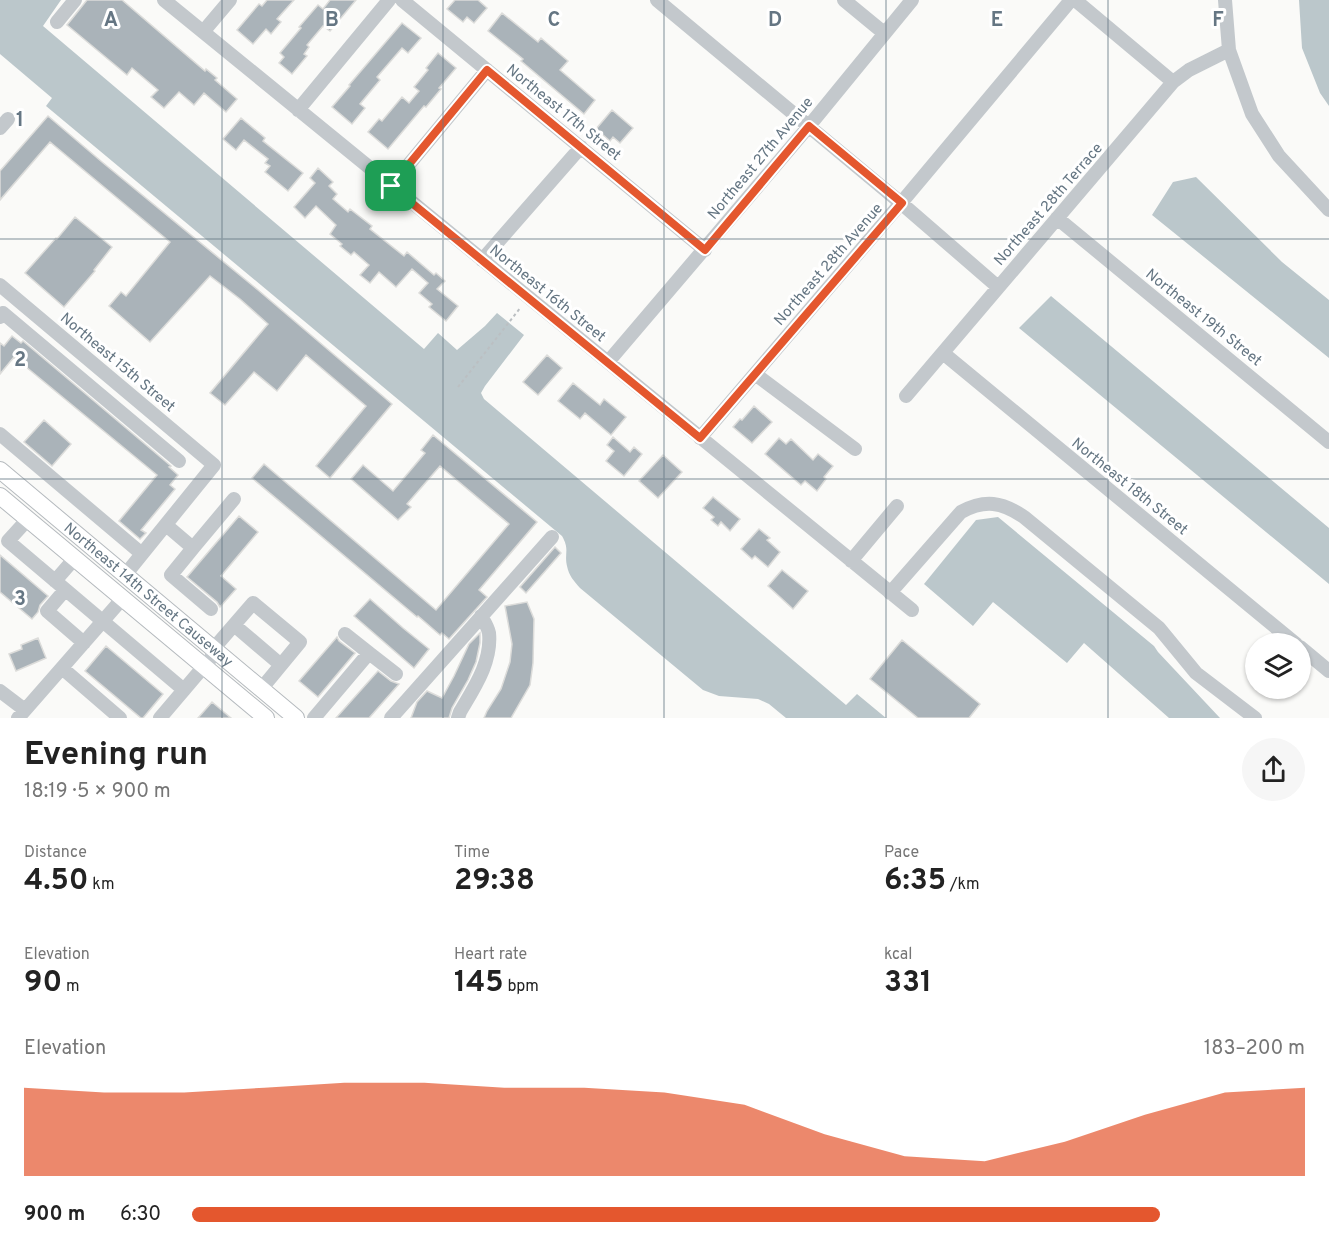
<!DOCTYPE html>
<html lang="en">
<head>
<meta charset="utf-8">
<style>
  body { margin:0; font-family:Overpass,sans-serif; background:#f6f6f6; color:#222; height:100vh; display:flex; flex-direction:column; font-size:22px; white-space:nowrap }
  * { box-sizing:border-box; margin:0 }
  p { font-size:20px; color:#767676 }
  .icon { flex:none; width:33px; height:33px; fill:none; stroke:currentColor; stroke-width:2; stroke-linecap:round; stroke-linejoin:round }
  .map { position:relative; height:718px; overflow:hidden }
  .panel { display:flex; flex-direction:column; background:#fff; flex:1 }
  .panel>* { flex:none }
  .controls { position:absolute; left:1245px; top:633px; display:grid; gap:12px }
  .controls a { display:grid; place-items:center; width:66px; height:66px; border-radius:50%; background:#fff; box-shadow:0 2px 4px #0004; font-size:30px }
  .pin { position:absolute; display:grid; place-items:center; width:51px; height:51px; color:#fff; margin:-26px; border-radius:12px; box-shadow:0 3px 9px #0006 }
  .round { display:grid; place-items:center; flex:none; width:63px; height:63px; border-radius:32px; background:#f6f6f6 }
  .summary { display:flex; align-items:center; justify-content:space-between; height:102px; padding:0 24px }
  h1 { font-size:33px; font-weight:700; line-height:45px }
  .stats { display:grid; grid-template-columns:repeat(3,1fr); gap:9px; height:102px; padding:6px 24px }
  .stats div { display:grid; align-content:center }
  .stats b { font-size:30px; font-weight:700 }
  .stats small { font-size:16px; font-weight:400 }
  .stats p { font-size:16px }
  .chart { height:168px; padding:12px 24px }
  .chart p { display:flex; justify-content:space-between }
  .chart svg { width:100%; height:108px; margin-top:6px; fill:#e4572e; opacity:.7 }
  ul { padding:0 24px; list-style:none; font-size:20px }
  li { display:grid; grid-template-columns:96px 72px 1fr; align-items:center; height:45px }
  li i { height:15px; border-radius:8px; background:#e4572e }
  .map>svg:first-child { display:block }
  .water { fill:#bbc7cb }
  .building { fill:#aab3b9; stroke:#dcdcda; stroke-width:1.5 }
  .lines { fill:none; stroke-linecap:round; stroke-linejoin:round }
  .major-casing { stroke:#b5babe; stroke-width:18 }
  .path { stroke:#bbbfc2; stroke-width:2; stroke-dasharray:3 3; stroke-linecap:butt }
  .minor { stroke:#c3c8cc; stroke-width:14 }
  .major { stroke:#fff; stroke-width:16 }
  .route-casing { stroke:#fff; stroke-width:12 }
  .route { stroke:#e4572e; stroke-width:8 }
  .grid { fill:none; stroke:#657683; stroke-width:1.5; stroke-opacity:0.55 }
  .labels { text-anchor:middle; stroke-width:6; stroke-linejoin:round; paint-order:stroke }
  .street-label { font-size:15px; fill:#657683; stroke:#fff }
  .grid-label { font-size:20px; text-anchor:middle; font-weight:bold; fill:#657683; stroke:#fff; stroke-width:6; stroke-linejoin:round; paint-order:stroke }
</style>
</head>
<body>
<div class="map">
<svg width="1329" height="718" viewBox="0 0 1329 718">
  <rect width="100%" height="100%" fill="#fafaf8"/>
  <!-- water -->
  <path class="water" d="M0 0H61L43 26 424 349 438 333 457 350 485 326 497 313 524 335 485 386 481 393 484 399 846 705 857 694 886 718H786L769 704 758 699 719 696 703 690 580 588C574 581 569 576 567 566 564 553 570 550 562 536L46 106 52 98 0 54Z
    M1299 0H1329V106L1320 93 1302 48Z
    M1196 177 1282 262 1329 300V358L1152 215 1173 182Z
    M1051 296 1329 528V584L1019 328Z
    M998 517 1154 646 1158 652 1220 718H1169L1084 643 1067 663 993 602 973 626 924 584 976 520Z"/>
  <!-- building -->
  <path class="building" d="M87 0H122L205 71 206 69 217 78 215 80 237 99 226 112 204 93 194 105 179 92 164 108 151 97 158 90 132 68 127 75 67 25Z
    M267 0H294L277 19 281 22 271 34 266 29 253 44 237 30 259 4 262 6Z
    M330 0H356L330 31 323 26 307 45 309 47 304 54 307 56 292 74 279 63 284 57 280 53 301 28 299 27 318 5 323 9Z
    M455 0H478L487 8 474 23 467 17 463 22 447 9Z
    M502 13 538 42 541 38 568 61 560 70 595 100 584 114 521 61 523 59 488 31Z
    M402 23 421 38 408 53 402 48 377 77 380 80 360 104 365 108 352 124 332 107 350 86 349 85Z
    M438 53 456 68 439 88 441 89 426 107 424 106 388 149 368 132 379 119 382 121 402 97 409 103 419 91 414 87 428 70 426 68Z
    M612 110 633 128 620 143 613 137 610 141 596 129Z
    M48 116 102 162 258 290 392 404 330 478 316 466 366 406 306 355 277 391 254 372 225 405 210 393 268 324 240 299 210 276 150 342 109 306 121 292 126 296 170 242 50 142 0 200V171Z
    M241 118 265 138 263 141 303 173 288 191 265 172 270 166 265 163 268 159 244 140 236 150 223 139Z
    M318 168 333 182 329 186 337 194 333 199 348 212 350 209 372 226 370 229 404 256 407 252 434 275 436 273 445 281 437 289 458 306 446 321 429 307 432 304 419 293 428 283 412 269 396 287 379 272 370 283 360 275 369 265 354 252 351 255 340 246 342 244 330 234 336 225 316 206 305 218 294 207 315 183 310 178Z
    M75 217 112 247 94 270 95 271 64 307 25 273 56 238 57 239Z
    M12 336 21 343 23 341 171 466 169 467 178 475 170 485 175 489 141 530 146 533 140 539 119 521 157 475 14 357 0 374V343L4 346Z
    M547 355 562 368 538 395 523 382Z
    M573 383 600 405 604 399 626 417 611 435 585 413 580 419 558 401Z
    M754 406 772 422 752 443 733 427 740 419 742 420Z
    M44 420 71 444 52 466 24 442Z
    M433 435 537 522 479 590 487 597 449 639 442 633 440 635 418 616 417 617 252 478 264 464 436 610 509 524 440 466 407 504 411 507 398 520 351 479 363 465 393 491 425 453 421 450Z
    M613 437 630 452 634 447 642 454 624 476 606 461 614 451 607 445Z
    M779 438 786 444 791 439 813 460 818 454 833 466 824 477 826 479 817 491 805 481 801 485 765 454Z
    M663 455 682 472 658 498 639 481Z
    M713 497 740 519 730 531 721 522 718 526 711 520 714 517 703 508Z
    M239 516 258 532 221 576 236 589 220 607 217 602 187 577Z
    M759 529 770 538 767 540 780 552 768 567 755 556 752 559 741 549Z
    M555 547 561 553 526 593 520 587Z
    M0 555 48 596 40 605 38 612 32 619 0 592Z
    M782 570 808 591 793 609 768 586Z
    M370 599 403 628 429 649 414 668 354 616Z
    M527 602 534 619 533 663 530 685 511 718H484L487 711 501 689 510 662 512 644 505 606Z
    M480 633V643L476 662 468 680 452 708 449 718H411L417 702 427 691 442 698 454 676 469 644Z
    M337 637 339 641 355 653 318 697 299 681Z
    M38 638 46 658 16 671 9 654 22 649 21 645Z
    M902 640 980 704 969 718H918L870 679Z
    M106 646 163 694 143 718H141L85 671Z
    M378 671 391 681 399 684 369 718H336Z
    M212 702 231 718H198Z"/>
  <g class="lines">
    <!-- major casing -->
    <g class="major-casing">
      <g id="major">
        <path id="s1" d="M0 470 296 718"/>
        <path d="M0 496 266 718"/>
      </g>
    </g>
    <!-- path -->
    <path class="path" d="M458 387 521 307"/>
    <!-- minor -->
    <path class="minor" d="M164 0 912 610
      M402 0 705 250
      M657 0 901 203 998 287
      M844 0 884 33
      M1075 0 1173 82
      M1225 0 1229 50 1252 114 1279 156 1329 210
      M57 22 75 0
      M203 32 230 0
      M298 110 389 0
      M0 128 8 119
      M391 186 487 70
      M1057 218 1329 442
      M482 260 581 147
      M0 285 214 465 125 575
      M0 317 3 313 179 461
      M943 353 1296 644
      M608 362 809 126 912 0
      M755 374 855 449
      M906 396 1173 82 1189 70 1229 50
      M0 434 142 554
      M700 438 901 203 1071 0
      M28 519 8 541 184 690
      M166 525 193 548 234 499
      M193 548 171 575 211 609
      M851 561 897 506
      M55 581 75 558
      M65 590 47 611 84 643
      M890 593 961 512C985 499 1002 502 1024 517L1159 628 1196 673 1255 718
      M234 625 281 665
      M1300 647 1329 671
      M214 648 253 603 300 642 262 688
      M369 653 396 674
      M62 668 120 718
      M0 691 25 710
      M18 718 123 598
      M160 718 217 651
      M314 718 369 653 345 634
      M391 718 552 537
      M458 718 460 712C474 688 492 662 489 633 488 627 484 621 481 616"/>
    <!-- major -->
    <use href="#major" class="major"/>
  </g>
  <g class="lines">
    <!-- route casing -->
    <g class="route-casing">
      <path id="route" d="M487 70 705 250 809 126 902 203 700 438 391 186Z"/>
    </g>
    <!-- route -->
    <use href="#route" class="route"/>
  </g>
  <!-- grid -->
  <path class="grid" d="M222 0V718M443 0V718M664 0V718M886 0V718M1108 0V718M0 239H1329M0 479H1329"/>
  <g class="labels">
    <!-- street labels -->
    <g class="street-label">
      <text transform="translate(564 112) rotate(39)" y="5">Northeast 17th Street</text>
      <text transform="translate(760 158) rotate(-50)" y="5">Northeast 27th Avenue</text>
      <text transform="translate(1048 204) rotate(-49)" y="5">Northeast 28th Terrace</text>
      <text transform="translate(828 264) rotate(-49)" y="5">Northeast 28th Avenue</text>
      <text transform="translate(548 293) rotate(39)" y="5">Northeast 16th Street</text>
      <text transform="translate(1204 317) rotate(39)" y="5">Northeast 19th Street</text>
      <text transform="translate(118 362) rotate(40)" y="5">Northeast 15th Street</text>
      <text transform="translate(1130 486) rotate(39)" y="5">Northeast 18th Street</text>
      <text dy="5" stroke="none"><textPath href="#s1" startOffset="194">Northeast 14th Street Causeway</textPath></text>
    </g>
  </g>
  <g class="grid-label">
    <text x="111" y="26">A</text>
    <text x="332" y="26">B</text>
    <text x="554" y="26">C</text>
    <text x="775" y="26">D</text>
    <text x="997" y="26">E</text>
    <text x="1218" y="26">F</text>
    <text x="20" y="126">1</text>
    <text x="20" y="366">2</text>
    <text x="20" y="605">3</text>
  </g>
</svg>
<div class="controls">
<a><svg class="icon" aria-label="layers" viewBox="0 0 24 24"><path d="M12 4l9 5-9 5-9-5zM3 14l9 5 9-5"/></svg></a>
</div>
<div class="pin" style="left:391px;top:186px;background:#1e9e55"><svg class="icon" aria-label="arrive" viewBox="0 0 24 24"><path d="M6 21V4h12l-3 4 3 4H6"/></svg></div>
</div>
<section class="panel">
<div class="summary"><div><h1>Evening run</h1><p>18:19 · 5 × 900 m</p></div><a class="round"><svg class="icon" aria-label="share" viewBox="0 0 24 24"><path d="M12 15V3M7 8l5-5 5 5M5 13v7h14v-7"/></svg></a></div>
<div class="stats">
<div><p>Distance</p><b>4.50<small> km</small></b></div>
<div><p>Time</p><b>29:38</b></div>
<div><p>Pace</p><b>6:35<small> /km</small></b></div>
</div>
<div class="stats">
<div><p>Elevation</p><b>90<small> m</small></b></div>
<div><p>Heart rate</p><b>145<small> bpm</small></b></div>
<div><p>kcal</p><b>331</b></div>
</div>
<div class="chart"><p><span>Elevation</span>183–200 m</p>
<svg viewBox="0 0 160 44" preserveAspectRatio="none"><path d="M0 44V8L10 10L20 10L30 8L40 6L50 6L60 8L70 8L80 10L90 15L100 27L110 36L120 38L130 30L140 19L150 10L160 8V44z"/></svg>
</div>
<ul>
<li><b>900 m</b>6:30<i style="width:87%"></i></li>
</ul>
</section>
</body>
</html>
